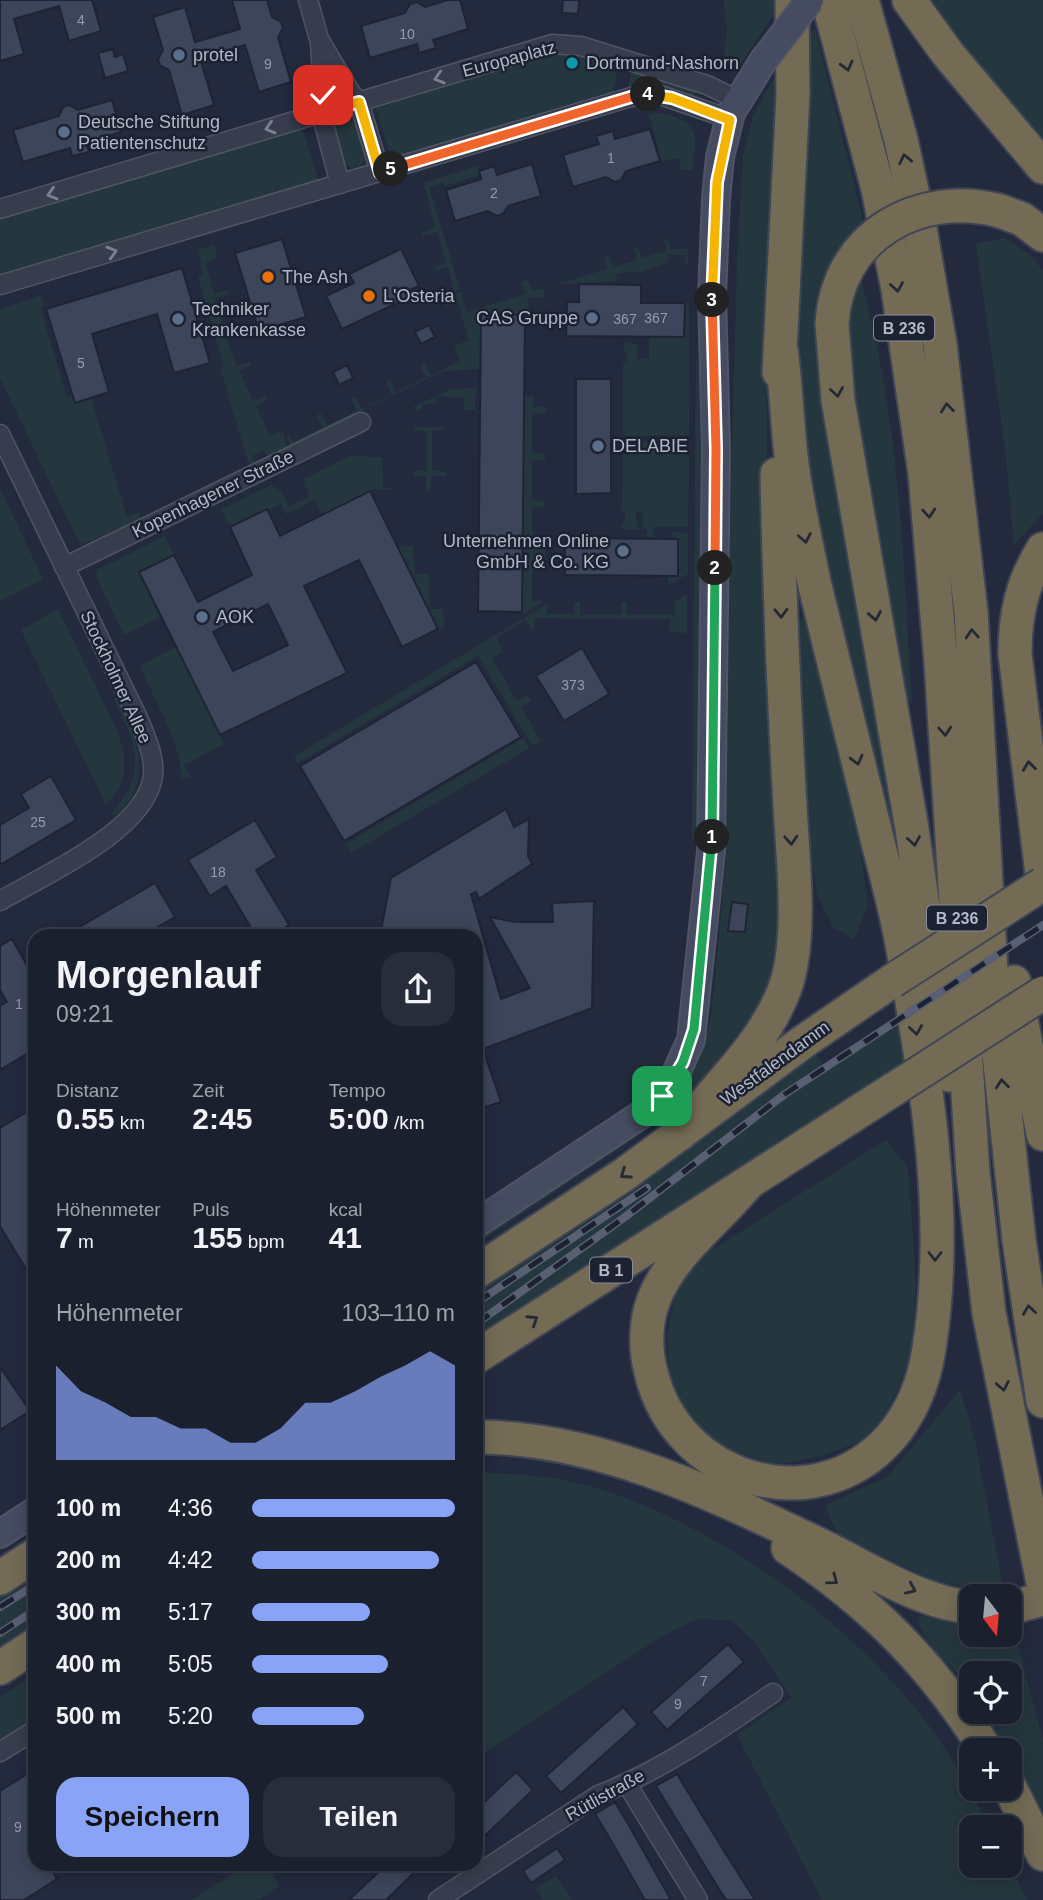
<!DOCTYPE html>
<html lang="de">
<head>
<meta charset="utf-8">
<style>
  body { margin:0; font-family:Helvetica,sans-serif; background:#272d3a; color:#f1f3f6; height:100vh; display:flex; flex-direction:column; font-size:26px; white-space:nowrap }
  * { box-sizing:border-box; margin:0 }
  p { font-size:23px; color:#9fa3aa }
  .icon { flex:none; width:38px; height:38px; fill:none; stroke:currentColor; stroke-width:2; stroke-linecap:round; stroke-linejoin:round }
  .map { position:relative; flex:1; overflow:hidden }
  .side { position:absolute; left:28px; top:929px; width:455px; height:942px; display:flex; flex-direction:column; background:#1a202e; border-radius:21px; box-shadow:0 4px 18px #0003,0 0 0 2px #383e4a }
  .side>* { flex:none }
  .needle { width:46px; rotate:164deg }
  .buttons { position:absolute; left:959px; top:1584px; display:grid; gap:14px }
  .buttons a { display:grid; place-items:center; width:63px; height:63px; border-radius:14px; background:#1a202e; box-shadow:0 4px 18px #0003,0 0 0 2px #383e4a; font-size:35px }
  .pin { position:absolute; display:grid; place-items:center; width:60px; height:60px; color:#fff; margin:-30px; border-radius:14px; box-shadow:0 4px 10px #0006 }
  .km { position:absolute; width:35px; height:35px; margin:-18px; border-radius:50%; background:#222; color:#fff; font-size:19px; line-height:35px; text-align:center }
  .round { display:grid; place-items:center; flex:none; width:74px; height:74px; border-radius:21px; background:#272d3a }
  .overview { display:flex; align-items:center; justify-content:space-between; height:119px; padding:0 28px }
  h1 { font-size:38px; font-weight:700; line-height:52px }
  .metrics { display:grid; grid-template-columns:repeat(3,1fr); gap:10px; height:119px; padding:7px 28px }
  .metrics div { display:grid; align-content:center }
  .metrics b { font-size:30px; font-weight:700 }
  .metrics small { font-size:19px; font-weight:400 }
  .metrics p { font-size:19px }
  .chart { height:196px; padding:14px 28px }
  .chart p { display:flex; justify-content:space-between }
  .chart svg { width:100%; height:126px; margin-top:7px; fill:#89a3f7; opacity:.7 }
  .button { display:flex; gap:14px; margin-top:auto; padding:14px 28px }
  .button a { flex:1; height:80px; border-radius:21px; background:#89a3f7; color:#111; font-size:28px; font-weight:700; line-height:80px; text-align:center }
  .button a+a { background:#272d3a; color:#f1f3f6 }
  ul { padding:0 28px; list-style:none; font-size:23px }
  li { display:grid; grid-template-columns:112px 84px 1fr; align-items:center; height:52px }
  li i { height:18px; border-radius:9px; background:#89a3f7 }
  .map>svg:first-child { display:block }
  .green { fill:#25373e }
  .building { fill:#3d455a; stroke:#1e2434; stroke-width:2; fill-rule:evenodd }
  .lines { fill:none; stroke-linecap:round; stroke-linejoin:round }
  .street-casing { stroke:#4f5565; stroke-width:21 }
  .secondary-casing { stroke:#4f5565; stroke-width:30 }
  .highway-casing { stroke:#3f4555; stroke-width:37 }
  .street { stroke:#373d4d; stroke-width:18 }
  .secondary { stroke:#454b60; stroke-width:26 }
  .highway { stroke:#736b54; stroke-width:33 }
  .rail-casing { stroke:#596074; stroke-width:8 }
  .rail { stroke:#1c2232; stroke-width:5; stroke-dasharray:16; stroke-linecap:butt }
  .secondary-bridge-casing { stroke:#4f5565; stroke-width:30; stroke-linecap:butt }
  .highway-bridge-casing { stroke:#3f4555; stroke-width:37; stroke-linecap:butt }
  .secondary-bridge { stroke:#454b60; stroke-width:26 }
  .highway-bridge { stroke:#736b54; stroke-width:33 }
  .oneway { stroke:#252935 }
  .oneway2 { stroke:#7b8191 }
  .split-1-casing { stroke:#fff; stroke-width:14 }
  .split-2-casing { stroke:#fff; stroke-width:14 }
  .split-3-casing { stroke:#fff; stroke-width:14 }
  .split-4-casing { stroke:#fff; stroke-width:14 }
  .split-5-casing { stroke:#fff; stroke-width:14 }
  .split-6-casing { stroke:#fff; stroke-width:14 }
  .split-1 { stroke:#22a559; stroke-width:9 }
  .split-2 { stroke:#22a559; stroke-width:9 }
  .split-3 { stroke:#f0652b; stroke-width:9 }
  .split-4 { stroke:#f5b400; stroke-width:9 }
  .split-5 { stroke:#f0652b; stroke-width:9 }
  .split-6 { stroke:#f5b400; stroke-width:9 }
  .service-dot { fill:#5c6f8a; stroke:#1c2232; stroke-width:2.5 }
  .culture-dot { fill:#0f9aa8; stroke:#1c2232; stroke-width:2.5 }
  .food-dot { fill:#e8710a; stroke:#1c2232; stroke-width:2.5 }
  .labels { text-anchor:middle; stroke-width:5; stroke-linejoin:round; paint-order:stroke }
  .number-label { font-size:14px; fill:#969bac }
  .shield { fill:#1c2232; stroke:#868b9b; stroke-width:2 }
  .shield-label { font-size:16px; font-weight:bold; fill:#b3b8c8 }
  .poi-label { font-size:18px; fill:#b3b8c8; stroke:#1c2232; text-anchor:start }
  .street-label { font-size:18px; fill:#b3b8c8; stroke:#1c2232 }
</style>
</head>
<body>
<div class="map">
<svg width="1043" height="1900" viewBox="0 0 1043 1900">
  <rect width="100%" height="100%" fill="#232a3d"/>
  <!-- green -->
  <path class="green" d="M723 0H778L779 6 739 66 727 70 723 69 727 27Z
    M919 0H1043V154Z
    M815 29 864 224 837 259 918 931 909 936 808 509 795 347 805 41Z
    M570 51 611 64 617 78 612 95 393 164 375 106 553 52Z
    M783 61 767 390 766 572 778 806 779 924 769 1000 748 1044 682 1106 476 1245V1238L653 1121 689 1079 699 1061 711 1018 726 861 731 480 737 264 743 155 754 114Z
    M632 68 696 90 694 96 658 86 628 88Z
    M656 113C699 119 698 134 692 170L682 169 678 158 662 162 649 115Z
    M344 118C361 121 365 146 365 160L358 169C340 169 335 142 335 127Z
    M302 128 320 185 0 280V217Z
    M477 166 480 175 445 186 443 183 429 187 460 289 454 291 448 267 434 271 433 268 446 263 437 232 423 236 422 232 435 228 424 183Z
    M1005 238 1031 255 1043 271V513L1014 545 1005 447 976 244Z
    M668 239 671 249H688V265H685V255L668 254V262L642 272 617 273 616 281 558 284 607 269 604 257 609 256 613 267 637 260 634 248 638 247 642 258 667 251 664 240Z
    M214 245 218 258 205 263 214 294 228 290 229 294 215 298 225 330 239 326 240 329 226 334 236 366 249 362 251 365 239 371 253 401 265 396 267 399 256 406 270 435 282 430 287 446 268 456 264 450 252 456 255 462 249 465 220 368 224 366 198 277 203 275 198 250Z
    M860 277C900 415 903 561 912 703L904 697 857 430 847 351 848 309Z
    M528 280 532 291 544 288 545 297H528L529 311H525V315H481L480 369 443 371 290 445 287 437 289 435 293 442 323 427 317 415 321 413 327 425 357 411 351 398 355 397 362 409 392 394 386 382 390 380 396 392 426 377 420 365 424 363 431 375 460 361 454 346 469 340 458 303 445 307 444 303 456 299 455 293 461 292 467 312 525 294 522 282Z
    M41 296 44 305 40 308 67 397 72 396 75 403 91 398 127 517 139 512 140 518 84 544 78 540 0 378V309Z
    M685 303H689V435L625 436 623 433V363L626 362 627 352 624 351V343L637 344V359H649V337H684Z
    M696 353 702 387 703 412 700 837 692 840Z
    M476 388 475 410H464L463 397H437L436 403 423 404 421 410H416L413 407 451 389Z
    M524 396H533V407H546V413H532V453L545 454V460H532V500L545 501V507H532V540L545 541V560H532V601H544L522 615Z
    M415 427H444L445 429 432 431V471H444L446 474 444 476H432L430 490 426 489V476H413L415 471H426L427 431H413Z
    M625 442 689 443 688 527H653V537H646L647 529H642V512H636L638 529H622V523L625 522V512L622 511 623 445Z
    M350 456 382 457 383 487 395 489H375L322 514 315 500 286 514 281 504 230 527 221 510 271 485 281 491 289 506 309 497 304 479Z
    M0 489 43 579 0 601Z
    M672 532 688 533V574L668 585V578L678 577 679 538 672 537Z
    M165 536 174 555 139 573 160 617 124 635 97 579V570Z
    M397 546H413L415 574H429L430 609H443L444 628 438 630Z
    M687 595V633L670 632V619L535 618 533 632 526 620 496 638 503 651 492 658 517 701 528 695 532 700 521 707 541 741 532 746 478 656 298 763 294 756 547 604V614H574V602H580V615H621V602H627V615H674V602Z
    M58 609 117 730C127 758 130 782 106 804L21 630Z
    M811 616 851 784 868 905 854 939 833 927 817 894 806 817 796 621Z
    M176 647 224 744 184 765 190 777 181 778C180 737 155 703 140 666Z
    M117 697C137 735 156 785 114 816L111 813C149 775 136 743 114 700Z
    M523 738 529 748 351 853 346 844Z
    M905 1020V1064L476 1342V1288L813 1051 827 1071Z
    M886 1140 908 1168 916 1283 911 1356 886 1416 861 1441 825 1455 775 1465 724 1448 692 1422 670 1388 667 1337 677 1284 710 1251Z
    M960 1390 975 1440 1002 1582 979 1590 938 1582 839 1536 824 1506 887 1477Z
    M476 1472C522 1474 569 1477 612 1493 730 1534 855 1627 930 1727 953 1758 971 1793 990 1827H971V1866L1010 1865 1027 1900H822L737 1735 791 1698 755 1642 731 1620 697 1619 662 1636 476 1758Z
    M35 1571V1632L0 1655V1594Z
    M918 1615 971 1628V1634H1010V1630L1014 1629 1043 1740V1816L1010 1757V1750H1006L983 1712H1010V1673H971V1691C953 1660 926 1657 918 1615Z
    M35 1675V1721L0 1743V1697Z
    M248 1864H270L278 1887 258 1900H192Z
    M556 1876 572 1900H544L536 1888Z"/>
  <!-- building -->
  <path class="building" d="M0 0H92L101 31 69 41 59 6 14 19 24 54 0 61Z
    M232 0H267L272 17 281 22 283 28 278 37 291 82 259 92 245 45 200 58 214 105 182 115 169 70 160 65 158 59 163 50 153 17 185 7 195 42 240 29Z
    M448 0H460L468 29 433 40 436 48 419 53 417 44 370 58 361 26 405 13 410 4 417 2 425 7Z
    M563 0H579L578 14 562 13Z
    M113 49 115 57 123 54 128 71 105 78 98 53Z
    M112 100 121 132 86 143 89 152 72 156 70 148 23 162 13 130 59 116 63 107 69 105 78 110Z
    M650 129 660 161 626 171 621 180 615 182 606 177 573 187 563 155 599 144 596 136 613 131 615 139Z
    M532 164 541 196 508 206 503 214 497 216 488 211 455 221 446 190 481 179 479 171 494 166 497 175Z
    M282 239 306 317 259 331 235 253Z
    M401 249 419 286 409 290 412 296 342 329 326 296 354 283 349 274Z
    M182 268 210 363 174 373 157 314 124 324 92 334 109 392 75 403 46 309Z
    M579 284 641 285V303H685L684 337 566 336 567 302H579Z
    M481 314 525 315 522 612 478 611Z
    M429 325 435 337 421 344 415 332Z
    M347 365 353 378 339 385 333 372Z
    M576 379H611V493L576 494Z
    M370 491 438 629 402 647 359 560 304 586 347 673 220 735 139 572 174 555 198 602 252 575 230 527 267 509 280 536ZM268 604 288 645 233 671 213 632Z
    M565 538 678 539V576L565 575Z
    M582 648 609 694 564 721 536 676Z
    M476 662 521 737 344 841 300 766Z
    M51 776 76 820 0 865V825L29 808 21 794Z
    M506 809 514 827 529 819 528 856 532 864 479 899 476 892 471 894 501 999 530 988 490 917 515 922H553L552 903 594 901 592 1008 483 1049 501 1102 476 1110V936H380L391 878Z
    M255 820 277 857 256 870 289 925 270 936H256L226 886 210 896 188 860Z
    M155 883 175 917 142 936H64Z
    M732 902 748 904 745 932 728 931Z
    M12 939 35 979V1049L0 1070V1006L7 1002 0 990V946Z
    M35 1107V1284L0 1226V1128Z
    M0 1367 30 1411 0 1430Z
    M728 1644 744 1662 667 1730 651 1712Z
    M623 1707 638 1724 561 1793 546 1776Z
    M35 1769V1864H48L57 1879 24 1900H0V1791Z
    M516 1772 533 1790 476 1844V1810Z
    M677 1774 719 1843 755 1900H726L714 1881 656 1786Z
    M615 1802 631 1829 671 1900H645L606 1832 595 1814Z
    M557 1848 565 1860 531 1883 523 1871Z
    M387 1864H423L386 1900H349Z"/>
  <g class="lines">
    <!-- street casing -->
    <g class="street-casing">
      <path id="street" d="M308 0 319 39 351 93 359 102 380 172
        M320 43 324 101 321 113 340 184
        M0 209 552 44 581 46 707 85 738 100
        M0 285 631 97 660 95 730 119
        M0 434 139 720C146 737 155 757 153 776 146 831 44 875 0 901
        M64 567 361 422
        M0 1752 35 1730
        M627 1784 698 1900
        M438 1900 598 1795C661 1771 718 1731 773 1693"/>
    </g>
    <!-- secondary casing -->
    <g class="secondary-casing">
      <path id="secondary" d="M476 1224 648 1110 673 1080 691 1040 711 852 716 449 712 295 716 199 720 157 731 113 763 61
        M0 1534 35 1511"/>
    </g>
    <!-- highway casing -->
    <g class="highway-casing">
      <path id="highway" d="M828 0 878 189 898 289 925 474 941 663 973 1173 989 1313 1043 1583
        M862 0 901 140 920 228 940 344 971 612 992 989 1019 1240 1043 1401
        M909 0 948 54 1043 167
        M1000 211 1022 219 1043 235
        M832 324 838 400 912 829 941 1032 949 1075
        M779 372 793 94 792 0
        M1043 549C1022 583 1015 614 1015 654L1043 882
        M1014 982 1043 1134
        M680 1134C716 1085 763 1047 785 988 804 935 791 844 789 787 783 683 779 579 777 474
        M747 1184C716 1222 672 1253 654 1299 645 1321 645 1349 651 1372 676 1480 814 1523 890 1438 912 1413 924 1381 929 1349 945 1249 935 1144 919 1045 913 1009 908 974 901 939 894 901 883 864 874 826 854 746 834 666 815 586 806 543 796 499 791 456 787 420 786 385 781 349
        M476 1272 625 1174 803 1042 892 981
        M476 1357 894 1089
        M476 1437C599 1437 715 1495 824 1547 867 1568 923 1604 971 1607
        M788 1548C873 1605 931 1663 986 1750
        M0 1578 35 1555
        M1010 1608 1043 1599
        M0 1668 35 1645
        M1010 1788 1043 1854"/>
    </g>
    <!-- street -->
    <use href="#street" class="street"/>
    <!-- secondary -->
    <use href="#secondary" class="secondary"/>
    <!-- highway -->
    <use href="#highway" class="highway"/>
    <!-- rail casing -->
    <g class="rail-casing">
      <path id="rail" d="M476 1303 647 1188
        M476 1324 625 1217 785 1094 1043 925
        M0 1607 35 1585
        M0 1633 35 1610"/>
    </g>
    <!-- rail -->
    <use href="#rail" class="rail"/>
    <!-- secondary-bridge casing -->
    <g class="secondary-bridge-casing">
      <path id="secondary-bridge" d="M763 61 810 0"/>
    </g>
    <!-- highway-bridge casing -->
    <g class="highway-bridge-casing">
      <path id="highway-bridge" d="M832 324C837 235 919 190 1000 211
        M892 981 1043 884
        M894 1089 1043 993"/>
    </g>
    <!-- secondary-bridge -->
    <use href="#secondary-bridge" class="secondary-bridge"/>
    <!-- highway-bridge -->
    <use href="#highway-bridge" class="highway-bridge"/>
  </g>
  <!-- one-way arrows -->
  <defs><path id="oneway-chevron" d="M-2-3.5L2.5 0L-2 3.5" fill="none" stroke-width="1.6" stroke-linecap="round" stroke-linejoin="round" transform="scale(1.75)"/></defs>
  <g class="oneway">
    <use href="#oneway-chevron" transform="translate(847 66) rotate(75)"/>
    <use href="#oneway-chevron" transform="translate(905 159) rotate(-102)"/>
    <use href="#oneway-chevron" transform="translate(897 287) rotate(81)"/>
    <use href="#oneway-chevron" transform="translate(837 392) rotate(81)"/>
    <use href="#oneway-chevron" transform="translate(947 408) rotate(-96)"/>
    <use href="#oneway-chevron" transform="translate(929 513) rotate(85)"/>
    <use href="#oneway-chevron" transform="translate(805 538) rotate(79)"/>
    <use href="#oneway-chevron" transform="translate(781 613) rotate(88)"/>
    <use href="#oneway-chevron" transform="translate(875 616) rotate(80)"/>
    <use href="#oneway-chevron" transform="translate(972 634) rotate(-94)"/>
    <use href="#oneway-chevron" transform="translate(945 731) rotate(86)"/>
    <use href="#oneway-chevron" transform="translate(857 760) rotate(76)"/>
    <use href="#oneway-chevron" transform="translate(1029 766) rotate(-97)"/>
    <use href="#oneway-chevron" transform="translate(791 840) rotate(87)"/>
    <use href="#oneway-chevron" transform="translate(914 841) rotate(81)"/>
    <use href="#oneway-chevron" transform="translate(916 1030) rotate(81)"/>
    <use href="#oneway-chevron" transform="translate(1002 1084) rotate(-96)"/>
    <use href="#oneway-chevron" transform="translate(625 1174) rotate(145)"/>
    <use href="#oneway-chevron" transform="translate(935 1256) rotate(90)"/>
    <use href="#oneway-chevron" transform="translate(1029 1310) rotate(-98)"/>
    <use href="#oneway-chevron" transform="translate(533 1320) rotate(-33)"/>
    <use href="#oneway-chevron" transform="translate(1003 1386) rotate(79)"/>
    <use href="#oneway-chevron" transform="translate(833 1580) rotate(37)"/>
    <use href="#oneway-chevron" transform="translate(911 1589) rotate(24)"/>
  </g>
  <g class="oneway2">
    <use href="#oneway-chevron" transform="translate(439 78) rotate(163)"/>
    <use href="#oneway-chevron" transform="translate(270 128) rotate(163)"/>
    <use href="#oneway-chevron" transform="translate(52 194) rotate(163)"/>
    <use href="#oneway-chevron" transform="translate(112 252) rotate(-16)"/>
  </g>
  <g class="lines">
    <!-- split-1 casing -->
    <g class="split-1-casing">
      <path id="split-1" d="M662 1096 683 1062 694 1029 712 837"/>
    </g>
    <!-- split-2 casing -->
    <g class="split-2-casing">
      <path id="split-2" d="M712 837 715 568"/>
    </g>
    <!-- split-3 casing -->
    <g class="split-3-casing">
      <path id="split-3" d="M712 300 716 449 715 568"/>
    </g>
    <!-- split-4 casing -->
    <g class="split-4-casing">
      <path id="split-4" d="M648 94 672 98 730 120 717 182 712 300"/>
    </g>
    <!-- split-5 casing -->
    <g class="split-5-casing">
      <path id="split-5" d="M391 169 631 97 648 94"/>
    </g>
    <!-- split-6 casing -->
    <g class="split-6-casing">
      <path id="split-6" d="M323 95 321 113 359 102 380 173 391 169"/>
    </g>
    <!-- split-1 -->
    <use href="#split-1" class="split-1"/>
    <!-- split-2 -->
    <use href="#split-2" class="split-2"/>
    <!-- split-3 -->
    <use href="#split-3" class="split-3"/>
    <!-- split-4 -->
    <use href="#split-4" class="split-4"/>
    <!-- split-5 -->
    <use href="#split-5" class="split-5"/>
    <!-- split-6 -->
    <use href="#split-6" class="split-6"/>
  </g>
  <!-- markers -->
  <g class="service-dot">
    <circle cx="179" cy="55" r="7"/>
    <circle cx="64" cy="132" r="7"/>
    <circle cx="592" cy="318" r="7"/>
    <circle cx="178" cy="319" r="7"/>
    <circle cx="598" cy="446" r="7"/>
    <circle cx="623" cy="551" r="7"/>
    <circle cx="202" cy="617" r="7"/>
  </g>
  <circle class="culture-dot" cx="572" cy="63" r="7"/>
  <g class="food-dot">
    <circle cx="268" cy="277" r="7"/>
    <circle cx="369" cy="296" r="7"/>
  </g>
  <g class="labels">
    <!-- number labels -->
    <g class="number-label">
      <text x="81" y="25">4</text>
      <text x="407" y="39">10</text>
      <text x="268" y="69">9</text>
      <text x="611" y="163">1</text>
      <text x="494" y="198">2</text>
      <text x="656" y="323">367</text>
      <text x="625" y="324">367</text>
      <text x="81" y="368">5</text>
      <text x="573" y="690">373</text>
      <text x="38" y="827">25</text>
      <text x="218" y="877">18</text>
      <text x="19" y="1009">1</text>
      <text x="704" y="1686">7</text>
      <text x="678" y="1709">9</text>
      <text x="18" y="1832">9</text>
    </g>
    <!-- shield labels -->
    <g class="shield">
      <rect x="874" y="315.5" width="60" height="25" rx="5"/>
      <rect x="927" y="905.5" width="60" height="25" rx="5"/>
      <rect x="590" y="1257.5" width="42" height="25" rx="5"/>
    </g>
    <g class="shield-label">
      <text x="904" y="334">B 236</text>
      <text x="957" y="924">B 236</text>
      <text x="611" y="1276">B 1</text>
    </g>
    <!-- poi labels -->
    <g class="poi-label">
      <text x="193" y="61">protel</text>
      <text x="586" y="69">Dortmund-Nashorn</text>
      <text x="78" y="128">Deutsche Stiftung<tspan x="78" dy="21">Patientenschutz</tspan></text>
      <text x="282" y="283">The Ash</text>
      <text x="383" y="302">L'Osteria</text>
      <text x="192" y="315">Techniker<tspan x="192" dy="21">Krankenkasse</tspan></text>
      <text x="578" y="324" text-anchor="end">CAS Gruppe</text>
      <text x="612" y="452">DELABIE</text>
      <text x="609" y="547" text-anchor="end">Unternehmen Online<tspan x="609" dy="21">GmbH &amp; Co. KG</tspan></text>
      <text x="216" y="623">AOK</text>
    </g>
    <!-- street labels -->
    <g class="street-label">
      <text transform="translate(509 59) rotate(-15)" y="6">Europaplatz</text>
      <text transform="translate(213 494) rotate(-26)" y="6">Kopenhagener Straße</text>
      <text transform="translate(116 677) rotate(65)" y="6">Stockholmer Allee</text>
      <text transform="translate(775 1063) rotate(-36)" y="6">Westfalendamm</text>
      <text transform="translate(605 1795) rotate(-29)" y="6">Rütlistraße</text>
    </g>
  </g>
</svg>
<div class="buttons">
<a><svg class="needle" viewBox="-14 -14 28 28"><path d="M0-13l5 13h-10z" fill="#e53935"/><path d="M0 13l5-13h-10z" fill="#9fa3aa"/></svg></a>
<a><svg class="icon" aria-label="locate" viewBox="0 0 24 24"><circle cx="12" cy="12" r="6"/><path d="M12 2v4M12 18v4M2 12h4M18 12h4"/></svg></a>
<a>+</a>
<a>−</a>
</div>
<div class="pin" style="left:662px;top:1096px;background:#1e9e55"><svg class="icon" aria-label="arrive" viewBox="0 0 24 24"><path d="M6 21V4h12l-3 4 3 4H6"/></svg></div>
<div class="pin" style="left:323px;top:95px;background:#d93025"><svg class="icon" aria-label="check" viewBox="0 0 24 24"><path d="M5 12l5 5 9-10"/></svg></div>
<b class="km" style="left:712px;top:837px">1</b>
<b class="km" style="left:715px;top:568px">2</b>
<b class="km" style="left:712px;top:300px">3</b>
<b class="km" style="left:648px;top:94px">4</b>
<b class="km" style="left:391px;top:169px">5</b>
<section class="side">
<div class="overview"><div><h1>Morgenlauf</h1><p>09:21</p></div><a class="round"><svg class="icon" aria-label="share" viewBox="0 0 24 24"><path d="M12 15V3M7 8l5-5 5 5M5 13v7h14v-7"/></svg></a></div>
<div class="metrics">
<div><p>Distanz</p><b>0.55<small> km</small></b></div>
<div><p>Zeit</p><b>2:45</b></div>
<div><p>Tempo</p><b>5:00<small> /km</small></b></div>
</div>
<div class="metrics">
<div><p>Höhenmeter</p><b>7<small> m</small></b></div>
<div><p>Puls</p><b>155<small> bpm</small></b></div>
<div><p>kcal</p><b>41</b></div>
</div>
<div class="chart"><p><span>Höhenmeter</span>103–110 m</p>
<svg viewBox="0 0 160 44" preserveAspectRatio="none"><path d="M0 44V11L10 20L20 24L30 29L40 29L50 33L60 33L70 38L80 38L90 33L100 24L110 24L120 20L130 15L140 11L150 6L160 11V44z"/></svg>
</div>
<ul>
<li><b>100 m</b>4:36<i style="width:100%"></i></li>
<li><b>200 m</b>4:42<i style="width:92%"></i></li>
<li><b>300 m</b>5:17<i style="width:58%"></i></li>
<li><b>400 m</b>5:05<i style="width:67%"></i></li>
<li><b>500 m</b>5:20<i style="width:55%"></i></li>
</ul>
<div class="button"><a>Speichern</a><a>Teilen</a></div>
</section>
</div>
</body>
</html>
